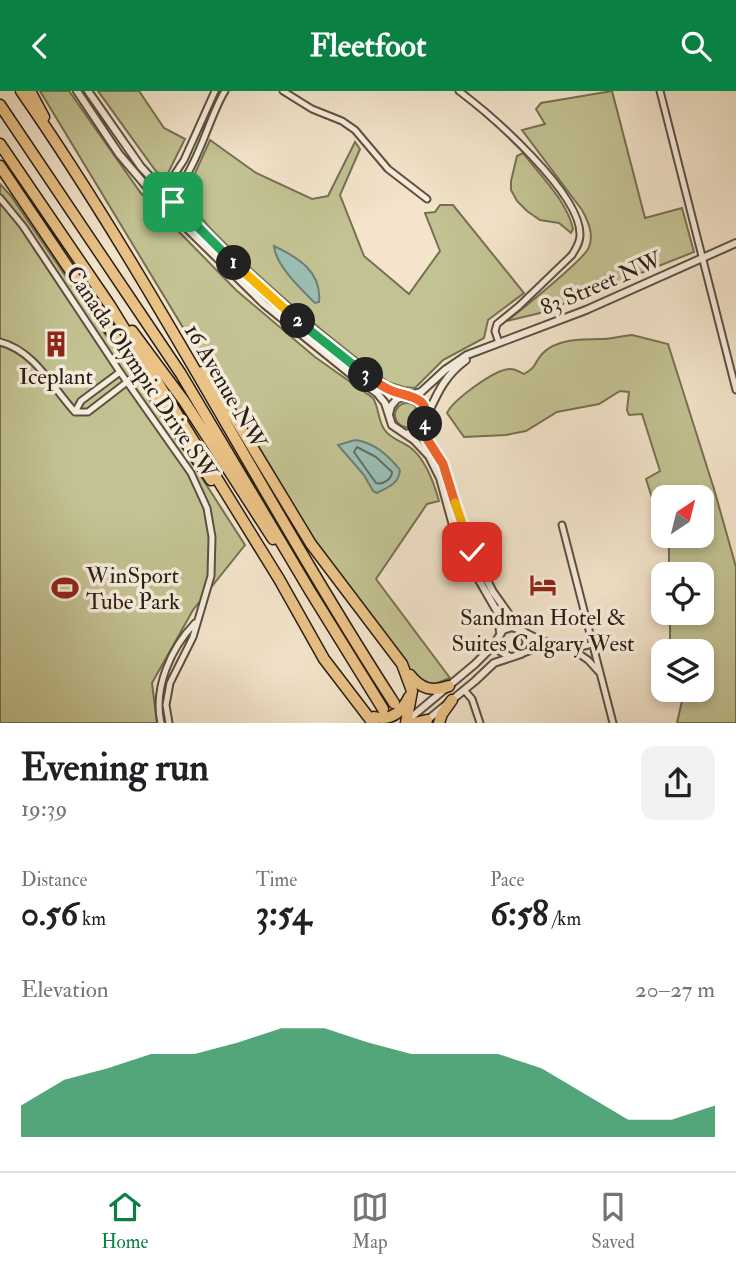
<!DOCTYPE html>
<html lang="en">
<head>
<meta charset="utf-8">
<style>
  body { margin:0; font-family:"IM FELL Double Pica",serif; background:#f2f2f2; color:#202124; height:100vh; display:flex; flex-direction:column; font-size:26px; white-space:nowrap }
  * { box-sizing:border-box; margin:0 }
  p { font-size:23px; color:#757577 }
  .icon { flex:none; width:38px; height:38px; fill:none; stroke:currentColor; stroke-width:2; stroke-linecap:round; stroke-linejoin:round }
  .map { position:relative; height:632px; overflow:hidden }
  .drawer { display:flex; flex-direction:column; background:#fff; flex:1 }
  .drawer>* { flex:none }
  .needle { width:46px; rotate:35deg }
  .tools { position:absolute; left:651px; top:394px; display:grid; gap:14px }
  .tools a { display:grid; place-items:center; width:63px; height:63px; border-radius:14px; background:#fff; box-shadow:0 4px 10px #0003; font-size:35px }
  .pin { position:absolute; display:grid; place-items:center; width:60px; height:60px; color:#fff; margin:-30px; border-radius:14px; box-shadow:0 4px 10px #0006 }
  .km { position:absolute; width:35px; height:35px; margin:-18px; border-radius:50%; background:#222; color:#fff; font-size:19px; line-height:35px; text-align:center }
  .round { display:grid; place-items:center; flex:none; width:74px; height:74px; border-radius:14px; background:#f2f2f2 }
  .head { display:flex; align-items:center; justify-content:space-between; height:119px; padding:0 21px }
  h1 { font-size:38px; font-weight:700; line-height:52px }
  .metrics { display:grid; grid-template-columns:repeat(3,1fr); gap:10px; height:119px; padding:7px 21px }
  .metrics div { display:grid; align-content:center }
  .metrics b { font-size:35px; font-weight:700 }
  .metrics small { font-size:19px; font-weight:400 }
  .metrics p { font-size:19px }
  .chart { height:196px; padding:14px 21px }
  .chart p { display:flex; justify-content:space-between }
  .chart svg { width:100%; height:126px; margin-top:7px; fill:#0b8043; opacity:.7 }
  header { display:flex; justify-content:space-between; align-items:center; height:91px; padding:0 21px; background:#0b8043; color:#fff; font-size:32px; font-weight:700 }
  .tabs { display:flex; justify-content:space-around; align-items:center; height:98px; border-top:2px solid #e0e0e0; background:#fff; font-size:19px; color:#757577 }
  .tabs a { display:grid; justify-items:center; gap:4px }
  .tabs .current { color:#0b8043 }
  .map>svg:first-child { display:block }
  .green { fill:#c3c292; stroke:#767053; stroke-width:2 }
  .water { fill:#9bbfb5; stroke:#6d7f75; stroke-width:2 }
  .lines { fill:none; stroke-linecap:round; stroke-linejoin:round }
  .shore { stroke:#626e64; stroke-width:2 }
  .minor-casing { stroke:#5c5042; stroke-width:9 }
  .tertiary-casing { stroke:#5c5042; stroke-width:10 }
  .motorway-casing { stroke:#291e14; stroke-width:13 }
  .minor { stroke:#f7eddd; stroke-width:5 }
  .tertiary { stroke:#f7eddd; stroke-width:6 }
  .motorway { stroke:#eac286; stroke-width:10 }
  .split-1-casing { stroke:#fff; stroke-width:14 }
  .split-2-casing { stroke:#fff; stroke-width:14 }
  .split-3-casing { stroke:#fff; stroke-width:14 }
  .split-4-casing { stroke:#fff; stroke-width:14 }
  .split-5-casing { stroke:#fff; stroke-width:14 }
  .split-6-casing { stroke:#fff; stroke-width:14 }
  .split-1 { stroke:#22a559; stroke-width:9 }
  .split-2 { stroke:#f5b400; stroke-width:9 }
  .split-3 { stroke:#22a559; stroke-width:9 }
  .split-4 { stroke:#f0652b; stroke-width:9 }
  .split-5 { stroke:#f0652b; stroke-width:9 }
  .split-6 { stroke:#f5b400; stroke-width:9 }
  .labels { text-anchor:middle; stroke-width:7; stroke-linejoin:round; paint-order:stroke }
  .street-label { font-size:23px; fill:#291e14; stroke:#f7eddd }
  .poi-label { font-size:23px; fill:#291e14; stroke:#f7eddd }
</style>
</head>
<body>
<header><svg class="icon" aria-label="back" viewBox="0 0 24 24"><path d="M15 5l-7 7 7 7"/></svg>Fleetfoot<svg class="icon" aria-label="search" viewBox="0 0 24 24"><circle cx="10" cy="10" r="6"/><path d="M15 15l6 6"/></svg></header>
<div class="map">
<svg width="736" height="632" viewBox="0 0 736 632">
  <rect width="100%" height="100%" fill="#f3e4cb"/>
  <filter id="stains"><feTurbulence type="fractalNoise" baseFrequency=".00286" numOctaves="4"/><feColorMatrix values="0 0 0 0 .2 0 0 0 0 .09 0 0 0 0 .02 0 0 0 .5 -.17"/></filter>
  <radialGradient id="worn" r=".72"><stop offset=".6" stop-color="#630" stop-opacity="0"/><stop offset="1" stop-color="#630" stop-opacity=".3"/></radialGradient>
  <!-- green -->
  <path class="green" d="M40 0H69L140 101 236 199 315 266 373 307C379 317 378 329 384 338 390 348 402 350 411 357 426 369 434 392 439 410L427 413 376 488 450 587 430 595 414 587 318 455 280 397Z
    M98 0H139L164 37 185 48 167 84 163 86 155 79Z
    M612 0 645 127 682 117 694 161 540 222 507 230C521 219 586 167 589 156 594 143 588 130 582 119L522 39 545 33 536 18 541 12Z
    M210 49 256 82 312 108 328 105 355 51 360 58 340 104 364 165 409 203 440 160 425 122 435 121 440 114H453L524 202 488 229 484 247 443 269 415 297 404 296 388 291C335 251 283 209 236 163 217 144 195 126 187 100Z
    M523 62C540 84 567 110 573 138L571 142 559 132 540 129 527 120 517 110 511 99V90L517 65Z
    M0 93 11 105 182 356 245 454 193 519 152 592 157 632H0Z
    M632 244 668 253 714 398 736 476V632H677L682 610 675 599 702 598V560H670V522H702V483H669V458L664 445 702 444V406H663V441L646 388 660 380 642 323 629 324 627 319 629 301 620 300 599 313 557 321 526 340 506 344 464 346 447 322C453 309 494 279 509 278 515 277 519 281 524 283 538 275 533 273 542 263 557 247 585 248 605 248 614 247 623 245 632 244Z
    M395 324a12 12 0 1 1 24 0a12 12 0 1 1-24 0Z"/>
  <!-- water -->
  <path class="water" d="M274 155C299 167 322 181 319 211L315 212C301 198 276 175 274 155Z
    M355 349C373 351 389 365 400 379 399 393 388 396 377 402L373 400 364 384 338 354Z"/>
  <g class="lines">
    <!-- shore -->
    <path class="shore" d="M357 356 376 366 392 381C392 388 383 394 376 392L354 361Z"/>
    <!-- minor casing -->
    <g class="minor-casing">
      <path id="minor" d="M283 0 312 18 342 30 355 39 388 78 427 108
        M459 0C491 24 581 102 580 144 580 152 576 157 572 164L519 215 497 233 495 240 499 252
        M660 0 736 299
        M0 107 23 135 120 281 191 382 207 417 212 446 211 485 193 546 170 592 166 614 169 632
        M159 110C194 98 206 30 225 0
        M159 110 163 101 184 69 215 0
        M0 251C35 260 52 296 75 321
        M75 321H88L127 291
        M75 321 81 310 120 281
        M562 434 613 632
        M523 540C544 552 569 561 593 553
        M572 558 588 569 599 581
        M521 563 550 552
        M464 599 472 608 480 632
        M161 632C153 597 171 557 195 532"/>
    </g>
    <!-- tertiary casing -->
    <g class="tertiary-casing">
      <path id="tertiary" d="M77 0 119 63 159 110 264 213 353 285 377 302 385 312 392 334 414 349 429 365 440 387 454 438 464 463 498 522 500 541
        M88 0 141 76 175 113 270 206 372 289 392 300 408 305
        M186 86 181 105 191 126
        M389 323 391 315 397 308 421 301 445 279 467 264 586 219 736 152
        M426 327C437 303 444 285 466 269
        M425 331 427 348 446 380 467 450 493 501 518 536
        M406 343 420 338 426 327 423 312 410 305
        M497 549 500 560 510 566
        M408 629 475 573 493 555 503 539 512 536 523 540 527 552 521 563 494 572 475 590 425 631"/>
    </g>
    <!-- motorway casing -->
    <g class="motorway-casing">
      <path id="motorway" d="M21 0C157 196 264 411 394 612
        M30 0 44 26
        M0 14 181 283 310 500 383 618
        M0 53 109 213 279 488 324 568 373 632
        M0 75 211 389
        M132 240 184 310 273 448
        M202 281 225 311 311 453 402 573 412 600 406 632
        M410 584C421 598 432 601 449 595
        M374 626C391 630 402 621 409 606
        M414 632 427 629
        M439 632 442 623 452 609"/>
    </g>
    <!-- minor -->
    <use href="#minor" class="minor"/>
    <!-- tertiary -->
    <use href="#tertiary" class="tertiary"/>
    <!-- motorway -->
    <use href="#motorway" class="motorway"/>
  </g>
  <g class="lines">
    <!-- split-1 casing -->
    <g class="split-1-casing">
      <path id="split-1" d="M173 111 234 172"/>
    </g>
    <!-- split-2 casing -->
    <g class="split-2-casing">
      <path id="split-2" d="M234 172 298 230"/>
    </g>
    <!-- split-3 casing -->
    <g class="split-3-casing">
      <path id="split-3" d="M298 230 366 284"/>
    </g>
    <!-- split-4 casing -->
    <g class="split-4-casing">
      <path id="split-4" d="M366 284C373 289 381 295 390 299 408 307 431 303 425 333"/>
    </g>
    <!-- split-5 casing -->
    <g class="split-5-casing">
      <path id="split-5" d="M425 333 427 348 443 373 455 412"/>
    </g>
    <!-- split-6 casing -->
    <g class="split-6-casing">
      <path id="split-6" d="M455 412 472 461"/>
    </g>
    <!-- split-1 -->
    <use href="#split-1" class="split-1"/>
    <!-- split-2 -->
    <use href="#split-2" class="split-2"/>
    <!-- split-3 -->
    <use href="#split-3" class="split-3"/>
    <!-- split-4 -->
    <use href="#split-4" class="split-4"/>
    <!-- split-5 -->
    <use href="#split-5" class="split-5"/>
    <!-- split-6 -->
    <use href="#split-6" class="split-6"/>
  </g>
  <!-- icons -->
  <defs>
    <g id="building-bare" transform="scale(2.1)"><path d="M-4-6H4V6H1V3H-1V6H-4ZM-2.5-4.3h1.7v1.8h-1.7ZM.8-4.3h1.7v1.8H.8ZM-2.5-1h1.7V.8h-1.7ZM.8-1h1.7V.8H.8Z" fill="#8f2418" stroke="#f7eddd" stroke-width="2.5" paint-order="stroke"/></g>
    <g id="hotel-bare" transform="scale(2.1)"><path d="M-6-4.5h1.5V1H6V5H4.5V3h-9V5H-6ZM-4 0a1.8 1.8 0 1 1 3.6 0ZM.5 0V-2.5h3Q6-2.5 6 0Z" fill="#8f2418" stroke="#f7eddd" stroke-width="2.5" paint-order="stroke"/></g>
    <g id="stadium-bare" transform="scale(2.1)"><path d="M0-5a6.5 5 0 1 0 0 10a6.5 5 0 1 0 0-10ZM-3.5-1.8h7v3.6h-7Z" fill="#8f2418" stroke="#f7eddd" stroke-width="2.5" paint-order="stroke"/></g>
  </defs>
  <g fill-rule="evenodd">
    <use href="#building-bare" x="56" y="253"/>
    <use href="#hotel-bare" x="543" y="494"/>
    <use href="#stadium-bare" x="65" y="497"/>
  </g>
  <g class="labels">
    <!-- street labels -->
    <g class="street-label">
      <text transform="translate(601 192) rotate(-23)" y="8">83 Street NW</text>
      <text transform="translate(142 281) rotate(56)" y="8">Canada Olympic Drive SW</text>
      <text transform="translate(226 295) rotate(60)" y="8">16 Avenue NW</text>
    </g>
    <!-- poi labels -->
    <g class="poi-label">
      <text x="56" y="293">Iceplant</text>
      <text x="86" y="492" text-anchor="start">WinSport<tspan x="86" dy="26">Tube Park</tspan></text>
      <text x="543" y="534">Sandman Hotel &amp;<tspan x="543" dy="26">Suites Calgary West</tspan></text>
    </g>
  </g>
  <rect width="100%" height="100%" filter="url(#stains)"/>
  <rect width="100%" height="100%" fill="url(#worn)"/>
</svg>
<div class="tools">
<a><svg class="needle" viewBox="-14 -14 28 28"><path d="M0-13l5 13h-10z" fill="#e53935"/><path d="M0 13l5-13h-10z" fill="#757577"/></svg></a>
<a><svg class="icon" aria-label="locate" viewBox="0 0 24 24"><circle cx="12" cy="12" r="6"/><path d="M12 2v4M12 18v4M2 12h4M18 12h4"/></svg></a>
<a><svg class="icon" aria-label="layers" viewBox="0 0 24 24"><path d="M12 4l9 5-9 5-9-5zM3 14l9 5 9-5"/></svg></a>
</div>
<div class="pin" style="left:173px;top:111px;background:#1e9e55"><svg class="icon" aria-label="arrive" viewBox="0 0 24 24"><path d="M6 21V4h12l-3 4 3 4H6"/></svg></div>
<div class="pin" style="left:472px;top:461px;background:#d93025"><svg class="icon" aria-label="check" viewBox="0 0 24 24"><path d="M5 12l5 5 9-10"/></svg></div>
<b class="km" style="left:234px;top:172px">1</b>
<b class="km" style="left:298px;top:230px">2</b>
<b class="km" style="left:366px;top:284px">3</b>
<b class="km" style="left:425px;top:333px">4</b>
</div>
<section class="drawer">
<div class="head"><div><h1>Evening run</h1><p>19:39</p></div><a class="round"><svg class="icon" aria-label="share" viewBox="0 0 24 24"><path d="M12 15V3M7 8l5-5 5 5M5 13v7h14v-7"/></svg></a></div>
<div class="metrics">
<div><p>Distance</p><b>0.56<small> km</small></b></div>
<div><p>Time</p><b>3:54</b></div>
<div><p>Pace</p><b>6:58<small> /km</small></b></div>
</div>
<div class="chart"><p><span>Elevation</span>20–27 m</p>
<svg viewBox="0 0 160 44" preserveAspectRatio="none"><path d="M0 44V33L10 24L20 20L30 15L40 15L50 11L60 6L70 6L80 11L90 15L100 15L110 15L120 20L130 29L140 38L150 38L160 33V44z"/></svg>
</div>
</section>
<nav class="tabs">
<a class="current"><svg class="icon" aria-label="home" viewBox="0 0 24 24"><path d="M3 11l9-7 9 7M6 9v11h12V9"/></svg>Home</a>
<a><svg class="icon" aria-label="map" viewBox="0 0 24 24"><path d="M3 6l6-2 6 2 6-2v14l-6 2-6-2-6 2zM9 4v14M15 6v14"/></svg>Map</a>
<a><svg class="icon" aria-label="saved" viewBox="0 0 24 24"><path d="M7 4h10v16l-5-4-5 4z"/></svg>Saved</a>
</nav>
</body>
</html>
